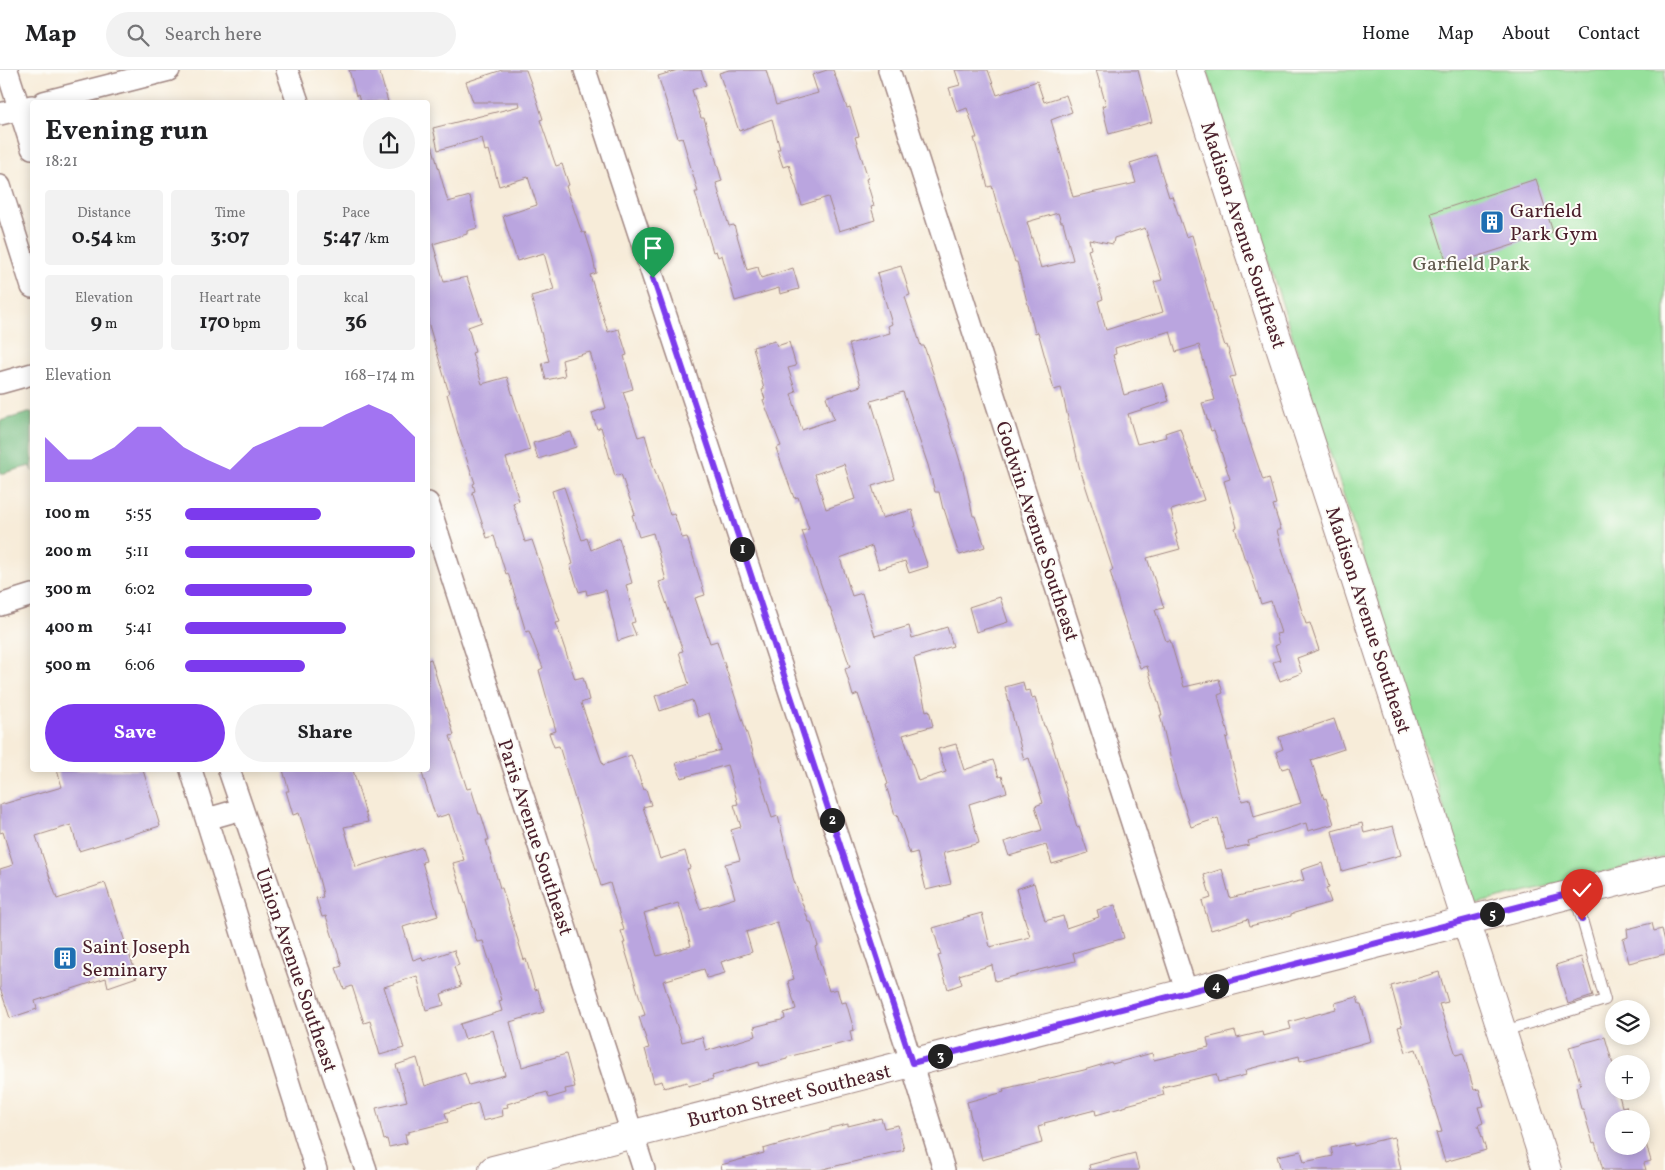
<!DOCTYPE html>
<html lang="en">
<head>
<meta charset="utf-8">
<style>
  body { margin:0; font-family:Vollkorn,serif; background:#f2f2f2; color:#202124; height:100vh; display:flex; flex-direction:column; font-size:19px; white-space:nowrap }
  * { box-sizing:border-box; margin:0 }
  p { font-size:16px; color:#757577 }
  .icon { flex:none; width:28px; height:28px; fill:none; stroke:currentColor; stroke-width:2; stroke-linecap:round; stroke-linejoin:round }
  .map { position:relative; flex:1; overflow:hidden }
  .side { position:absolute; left:30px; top:30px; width:400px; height:672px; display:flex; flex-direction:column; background:#fff; border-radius:5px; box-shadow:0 2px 12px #0003 }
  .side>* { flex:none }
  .controls { position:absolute; left:1605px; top:930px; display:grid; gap:10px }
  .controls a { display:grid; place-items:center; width:45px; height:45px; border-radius:50%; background:#fff; box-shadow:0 2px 12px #0003; font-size:25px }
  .pin { position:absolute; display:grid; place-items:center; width:42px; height:42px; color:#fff; margin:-51px -21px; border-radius:50% 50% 50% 0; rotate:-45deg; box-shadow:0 0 5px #0007 }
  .pin .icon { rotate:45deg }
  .km { position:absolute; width:25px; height:25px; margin:-12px; border-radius:50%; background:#222; color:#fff; font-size:14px; line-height:25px; text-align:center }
  .round { display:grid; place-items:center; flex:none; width:52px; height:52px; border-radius:26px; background:#f2f2f2 }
  .head { display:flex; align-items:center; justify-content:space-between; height:85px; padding:0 15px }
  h1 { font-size:28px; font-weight:700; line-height:38px }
  .figures { display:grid; grid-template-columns:repeat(3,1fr); gap:8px; height:85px; padding:5px 15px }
  .figures div { display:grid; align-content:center; border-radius:5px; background:#f2f2f2; text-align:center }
  .figures b { font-size:21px; font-weight:700 }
  .figures small { font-size:14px; font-weight:400 }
  .figures p { font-size:14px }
  .chart { height:140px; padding:10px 15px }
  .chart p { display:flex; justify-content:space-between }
  .chart svg { width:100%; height:90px; margin-top:5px; fill:#7c3aed; opacity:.7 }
  .action { display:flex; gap:10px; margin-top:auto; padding:10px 15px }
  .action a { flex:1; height:58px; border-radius:30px; background:#7c3aed; color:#fff; font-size:20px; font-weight:700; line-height:58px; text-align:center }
  .action a+a { background:#f2f2f2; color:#202124 }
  ul { padding:0 15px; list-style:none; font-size:16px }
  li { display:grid; grid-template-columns:80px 60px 1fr; align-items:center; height:38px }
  li i { height:12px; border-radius:6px; background:#7c3aed }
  header { display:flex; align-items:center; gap:30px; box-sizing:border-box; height:70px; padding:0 25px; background:#fff; border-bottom:1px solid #e0e0e0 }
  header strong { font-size:24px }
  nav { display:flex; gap:28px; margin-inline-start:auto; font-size:18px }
  .search { width:350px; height:45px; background:#f2f2f2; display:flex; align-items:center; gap:12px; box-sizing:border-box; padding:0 18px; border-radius:28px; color:#757577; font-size:19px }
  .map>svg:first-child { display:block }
  .green { fill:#96e09b; stroke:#708063 }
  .forest { fill:#78be83; stroke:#616e57 }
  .building { fill:#baa5df; fill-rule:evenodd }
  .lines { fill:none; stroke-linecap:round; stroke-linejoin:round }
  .lane-casing { stroke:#a08682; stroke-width:12 }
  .street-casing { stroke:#a08682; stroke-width:24 }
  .secondary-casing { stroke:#a08682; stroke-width:30 }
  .lane { stroke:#fff; stroke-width:10 }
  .street { stroke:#fff; stroke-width:21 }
  .secondary { stroke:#fff; stroke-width:28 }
  .route-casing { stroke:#fff; stroke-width:10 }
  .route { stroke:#7c3aed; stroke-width:6 }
  .labels { text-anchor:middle; stroke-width:4; stroke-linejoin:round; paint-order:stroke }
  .poi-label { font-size:20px; fill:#4a1f2b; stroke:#fdfcf7; text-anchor:start }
  .street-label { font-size:20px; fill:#4a1f2b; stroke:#fdfcf7 }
  .park-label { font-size:20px; fill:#61594d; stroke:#fdfcf7 }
</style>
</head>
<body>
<header>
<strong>Map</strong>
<div class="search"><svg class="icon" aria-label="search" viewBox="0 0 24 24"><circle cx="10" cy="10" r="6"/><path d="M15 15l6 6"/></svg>Search here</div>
<nav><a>Home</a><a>Map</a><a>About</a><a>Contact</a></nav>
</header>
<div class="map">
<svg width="1665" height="1100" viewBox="0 0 1665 1100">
  <rect width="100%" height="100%" fill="#fdfcf7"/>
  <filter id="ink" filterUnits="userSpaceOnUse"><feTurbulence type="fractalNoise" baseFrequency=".02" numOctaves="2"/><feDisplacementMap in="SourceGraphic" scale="10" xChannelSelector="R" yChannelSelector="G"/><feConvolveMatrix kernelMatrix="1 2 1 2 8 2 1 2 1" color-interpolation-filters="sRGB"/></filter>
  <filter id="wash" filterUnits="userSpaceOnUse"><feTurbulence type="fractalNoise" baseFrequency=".0096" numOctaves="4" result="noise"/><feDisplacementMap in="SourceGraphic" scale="20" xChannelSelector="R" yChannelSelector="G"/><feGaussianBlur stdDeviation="1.12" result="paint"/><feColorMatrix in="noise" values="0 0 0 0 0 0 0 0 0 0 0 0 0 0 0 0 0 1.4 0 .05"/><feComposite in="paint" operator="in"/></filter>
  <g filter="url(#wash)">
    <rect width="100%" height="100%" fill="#f7ecd9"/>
    <!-- green -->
    <path class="green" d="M1207 0H1665V787L1475 834Z"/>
    <!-- forest -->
    <path class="forest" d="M32 342V401L30 396 0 404V351Z"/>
    <g id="blocks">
      <!-- building -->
      <path class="building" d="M349 0H379L388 32H360L358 25 356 26Z
        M502 0H526L536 27 543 49 540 50 556 96 562 94 569 115 566 116 582 163 585 162 592 184 596 203 590 205 608 262 619 259 627 285 624 286 633 319 623 322 638 367 645 365 652 389H651L670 445 674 444 682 468 687 467 705 525 695 528 710 573 717 571 752 679 772 748 778 746 793 808 809 852H811L818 876 815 877 829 921 837 919 841 933 846 932 854 960 850 961 852 971 787 987V989L760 996 759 992 712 1006 713 1009 688 1016 687 1012 664 1018 662 1011 654 1013 645 979 649 978 639 947 645 945 623 873H625L621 861 624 860 610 813 601 816 559 676 554 677 549 663 556 661 539 600 543 598 529 561 526 562 508 503 506 504 494 466 487 468 472 422 475 421 473 414 475 413 458 364 447 324 449 323 428 252V75H432L448 132 470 126 477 158 467 161V164L433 174 444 212 467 207 482 252 468 257 475 282 472 283 482 314 507 307 530 380 506 388 519 431 513 433 525 472 532 470 560 552 556 553 575 609 583 607 589 630 581 633 603 695 631 685 644 720 646 719 651 735 643 737 660 789 685 781 690 798 687 799 700 839 735 828 725 794 740 790 731 760 741 757 734 735 738 734 727 695 681 708 676 693 721 680 709 643 698 647 692 630 660 641 655 626 689 614 679 582 683 581 659 512 666 510 653 463 639 467 632 445 635 444 621 404 615 406 601 357 597 359 592 343 606 338 590 282 562 290 565 306 546 310 542 293 549 291 531 226 554 220 544 183 517 191 503 146 537 135 528 107 499 116 489 80 485 81 482 68 438 80 433 58 520 36 519 32H473L466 12ZM678 833 681 840 691 876 657 886 644 843ZM777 852 794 909 788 911 796 939 784 943 785 949 754 957 756 966 706 981 702 967 682 972 663 911 704 899 707 908 725 903 721 892 752 882 746 862Z
        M678 0H701L706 15 692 20 701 48H704L722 111 716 113 729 156 734 155 747 200 758 197 761 208 793 198 799 219 780 224 779 218 735 231 722 185 718 187 716 181 713 182 695 122H698L682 67 678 68 658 6Z
        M729 0H766L776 35 818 23 812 5 827 0H833L847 38 850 37 859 66 855 67 868 108 866 109 874 136 871 137 875 150 839 161 828 127 802 135 789 95 783 97 777 79H780L772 49 739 61 719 3Z
        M955 0H988L997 25 1037 11 1044 32 1066 25 1072 42 1051 50 1073 127 1136 113 1130 93 1156 85 1169 127 1172 126 1186 167 1192 165 1214 242 1225 276 1227 275 1236 306 1230 307 1250 372 1263 410 1269 408 1276 434 1273 435 1281 460H1277L1280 472 1306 554 1310 553 1319 580 1297 588 1302 603 1280 611 1273 592 1280 590 1275 576 1279 574 1276 564 1281 563 1271 531 1261 534 1247 490H1245L1235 458 1237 457 1224 411 1230 409 1214 360 1211 361 1202 333 1215 330 1199 275 1176 282 1170 261 1115 278 1116 284 1113 285 1124 325 1163 313 1169 331 1128 344 1137 374 1166 367 1165 363 1180 358 1204 430 1171 440 1177 464H1175L1180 479 1147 488 1164 538 1155 540 1166 571 1170 570 1184 617 1219 609 1223 623 1218 625 1229 667 1226 668 1242 731 1250 729 1254 747 1301 733 1289 697 1282 699 1276 682 1283 679 1279 667 1334 649 1344 679 1311 690 1324 729 1326 728 1334 754 1308 761 1306 753 1248 771 1249 775 1226 780 1218 748 1191 757 1176 711 1160 645H1162L1147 596 1140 598 1120 537 1110 501 1113 500 1079 396 1063 326 1061 318 1054 320 1038 262 1035 263 1017 192H1015L1002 153 992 116 988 117 974 68H977L967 38 957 42 949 18 960 15ZM1058 143 1061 152H1063L1073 190 1041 198 1027 152ZM1145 158 1162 210 1154 212 1163 242 1106 260 1098 231 1103 229 1088 180 1091 179 1089 169 1113 174 1114 168Z
        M1096 0H1138L1152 52 1109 64 1102 36 1106 35Z
        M1536 109 1553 162 1448 196 1431 143Z
        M901 196 910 225 905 227 921 276H924L933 303 963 401 973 446H975L985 477 960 485 958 482 944 439H943L939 422H935L928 395 903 322 871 331 895 409 872 416 882 448 912 440 916 456 914 457 928 497 909 503 905 491 879 499 872 476 840 488 852 526 862 523 875 566 909 556 912 568 947 557 953 576 914 588 926 641 929 640 933 656 903 665 918 711 946 702 938 679 956 674 964 700 993 690 999 707 1002 706 1007 722 969 734 979 773 943 783 951 814 926 820 917 782 910 784 897 745H895L886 715 888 714 858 624 853 626 845 599 850 597 830 537H829L802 461 809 459 798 427 794 428 776 378 781 376 763 330 765 329 762 320 764 319 753 277 775 271 777 276 789 272 796 296 788 298 796 322 791 324 802 360 834 349 826 327 861 316 849 274 890 263 888 256 892 254 877 203ZM844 394 855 429 826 439 815 404Z
        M571 362 576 377 538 389 533 373Z
        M564 417 582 470 587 468 591 480 619 468 632 513 626 515 635 552 631 553 636 565 618 571 606 520 587 525 586 520 579 522 570 495 573 494 552 421Z
        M1000 527 1008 552 976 562 969 537Z
        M431 589 454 665 450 666 467 719 471 718 479 744H481L489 770H486L500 818H502L524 890 526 889 535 920 538 919 544 942 510 952 522 997 566 984 575 1017 565 1019 566 1023 549 1028 547 1022 507 1034 508 1037 502 1038 503 1046 483 1051 478 1033 445 1043 448 1052 408 1062V1064H405L407 1073 389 1077 387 1069 384 1070 376 1038 407 1031 396 995 417 988 425 1016 465 1003 469 1015 505 1005 493 960 465 969 460 954 502 941 499 931 502 930 483 871 477 872 453 793 464 790 449 744 436 748 421 700H428V590Z
        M1023 612 1025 621 1030 620 1032 628 1035 627 1044 656H1045L1051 670 1077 757 1079 756 1088 783 1052 794 1046 775 1009 786 1004 772 1042 760 1035 736 1043 733 1029 688 1024 690 1005 617Z
        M57 700H143L160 756 79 781 71 755 36 766 57 829 105 813 137 907 108 917 106 908 35 931 37 939 10 948 0 918V799L13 795 3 762 0 763V735L62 717Z
        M283 700H353L368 752 344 757 356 797 422 777 426 791 422 792 438 846 403 857 413 890 422 887 423 891 454 880 459 895 454 897 461 916 441 924 444 935 426 940 417 906 384 917 404 978 380 985 370 951 364 953 352 916 344 919 336 898 342 896 326 846 322 847 316 828 323 827 322 824H323L314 790 299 743 293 745 286 721H289Z
        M1362 753 1364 763 1393 756 1401 785 1342 801 1332 761Z
        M1322 793 1329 817 1326 818 1331 832 1291 844V846L1250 856 1248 849 1211 860 1202 831 1211 828 1204 805 1222 799 1230 828 1304 810 1301 800Z
        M1034 813 1045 851 1063 846 1066 858 1099 847 1097 840 1115 835 1124 868 1073 883 1075 891 995 911 992 895 959 905 962 914 948 919 938 886 941 885 933 858 964 849 963 848 982 843 990 877 1030 867 1016 819Z
        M1652 853 1654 861 1662 859 1665 872V884L1629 893 1623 869 1628 867 1627 859Z
        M1581 887 1593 926 1568 934 1556 895Z
        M1439 902 1448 932 1439 934 1456 985 1463 983 1474 1020 1479 1019 1484 1036 1478 1037 1483 1053 1478 1055 1486 1080 1445 1092 1436 1063 1442 1062 1416 979 1406 982 1398 957 1402 956 1391 916Z
        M1357 927 1359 934H1361L1371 971 1300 991 1299 986 1245 1000 1246 1005 1218 1012 1216 1004 1162 1017 1164 1025 1127 1035V1036L1096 1045 1095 1040 1044 1053 1045 1055 1038 1057 1042 1073 982 1090 967 1032 1004 1022 1003 1019 1029 1013 1084 1000 1111 992 1112 994 1152 983 1154 990 1209 977 1207 968 1235 961 1237 968 1262 962 1263 966 1291 959 1289 952 1336 939 1335 933Z
        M1605 967 1614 998V1021H1618L1622 1037 1626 1036 1630 1049H1614V1076H1641V1068L1644 1067 1651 1091 1644 1093 1646 1100H1603L1595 1072 1593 1073 1583 1039H1581L1576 1017 1581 1015 1569 977Z
        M881 1048 884 1058 898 1055 904 1080 819 1100H722L721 1095 764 1083 763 1079 830 1060V1058L848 1054V1056Z
        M1394 1067 1401 1100H1281L1277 1086 1301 1081 1304 1092 1333 1086 1331 1078 1353 1073 1354 1076Z
        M1135 1083 1139 1100H1090L1089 1095Z"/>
    </g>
  </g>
  <g filter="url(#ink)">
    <use href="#blocks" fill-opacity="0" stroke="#a08682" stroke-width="1"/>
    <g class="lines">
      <!-- lane casing -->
      <g class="lane-casing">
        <path id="lane" d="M1504 961 1605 930 1575 825"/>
      </g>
      <!-- street casing -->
      <g class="street-casing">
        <path id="street" d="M7 0 32 78
          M287 0 298 32
          M585 0 905 972 944 1100
          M889 0 1187 923
          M44 32 169 0
          M0 44 32 36
          M0 116 32 217
          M0 313 32 304
          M428 433 644 1100
          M0 535 32 525
          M191 700 316 1100
          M229 700 366 1100
          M207 749 242 739"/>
      </g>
      <!-- secondary casing -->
      <g class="secondary-casing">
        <path id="secondary" d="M1190 0 1547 1100
          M493 1100 1665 800"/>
      </g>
      <!-- lane -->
      <use href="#lane" class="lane"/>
      <!-- street -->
      <use href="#street" class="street"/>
      <!-- secondary -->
      <use href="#secondary" class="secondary"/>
    </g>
  </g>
  <g class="lines" filter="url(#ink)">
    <!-- route casing -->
    <g class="route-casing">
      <path id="route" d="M653 208 912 993 1575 822 1582 850"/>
    </g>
    <!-- route -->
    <use href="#route" class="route"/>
  </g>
  <!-- icons -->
  <defs>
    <g id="building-square" transform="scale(1.25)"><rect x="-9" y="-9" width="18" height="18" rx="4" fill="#1f6fb2" stroke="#fdfcf7"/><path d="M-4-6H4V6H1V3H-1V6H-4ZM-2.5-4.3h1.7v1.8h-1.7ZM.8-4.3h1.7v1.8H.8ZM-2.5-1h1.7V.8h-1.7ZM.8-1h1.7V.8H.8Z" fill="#fff"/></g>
  </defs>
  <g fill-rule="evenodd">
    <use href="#building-square" x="1492" y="152"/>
    <use href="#building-square" x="65" y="888"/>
  </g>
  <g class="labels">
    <!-- poi labels -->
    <g class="poi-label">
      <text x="1510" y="147">Garfield<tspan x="1510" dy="23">Park Gym</tspan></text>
      <text x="82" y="883">Saint Joseph<tspan x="82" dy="23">Seminary</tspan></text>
    </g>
    <!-- street labels -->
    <g class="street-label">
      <text transform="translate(1244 165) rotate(72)" y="7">Madison Avenue Southeast</text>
      <text transform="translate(1038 461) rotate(72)" y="7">Godwin Avenue Southeast</text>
      <text transform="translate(1369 550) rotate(72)" y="7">Madison Avenue Southeast</text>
      <text transform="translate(536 767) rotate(72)" y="7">Paris Avenue Southeast</text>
      <text transform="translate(297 900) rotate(71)" y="7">Union Avenue Southeast</text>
      <text transform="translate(789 1025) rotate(-14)" y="7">Burton Street Southeast</text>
    </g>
    <!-- park labels -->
    <g class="park-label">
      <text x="1471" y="200">Garfield Park</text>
    </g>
  </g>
</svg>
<div class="controls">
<a><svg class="icon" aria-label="layers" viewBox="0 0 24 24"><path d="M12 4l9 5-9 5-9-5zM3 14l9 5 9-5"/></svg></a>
<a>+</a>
<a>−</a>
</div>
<div class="pin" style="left:653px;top:208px;background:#1e9e55"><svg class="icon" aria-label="arrive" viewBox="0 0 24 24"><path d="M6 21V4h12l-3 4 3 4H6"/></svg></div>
<div class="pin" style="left:1582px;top:850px;background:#d93025"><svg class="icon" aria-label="check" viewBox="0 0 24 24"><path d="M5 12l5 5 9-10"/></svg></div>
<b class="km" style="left:742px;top:479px">1</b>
<b class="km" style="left:832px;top:750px">2</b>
<b class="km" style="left:940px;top:986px">3</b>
<b class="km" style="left:1216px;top:916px">4</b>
<b class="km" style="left:1492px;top:844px">5</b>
<section class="side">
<div class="head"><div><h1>Evening run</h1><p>18:21</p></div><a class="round"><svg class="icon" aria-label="share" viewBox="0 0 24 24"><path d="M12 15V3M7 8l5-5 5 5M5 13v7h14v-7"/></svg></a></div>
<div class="figures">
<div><p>Distance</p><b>0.54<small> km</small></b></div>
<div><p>Time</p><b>3:07</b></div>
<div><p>Pace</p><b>5:47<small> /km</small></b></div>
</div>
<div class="figures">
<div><p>Elevation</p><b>9<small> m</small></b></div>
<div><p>Heart rate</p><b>170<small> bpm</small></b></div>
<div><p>kcal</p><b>36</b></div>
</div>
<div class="chart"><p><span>Elevation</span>168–174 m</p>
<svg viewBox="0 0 160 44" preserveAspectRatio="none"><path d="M0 44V22L10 33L20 33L30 27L40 17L50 17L60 27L70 33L80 38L90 27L100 22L110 17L120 17L130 11L140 6L150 11L160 22V44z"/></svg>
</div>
<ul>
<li><b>100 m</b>5:55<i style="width:59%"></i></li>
<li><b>200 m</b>5:11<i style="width:100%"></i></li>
<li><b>300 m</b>6:02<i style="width:55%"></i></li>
<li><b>400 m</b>5:41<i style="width:70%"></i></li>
<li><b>500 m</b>6:06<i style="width:52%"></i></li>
</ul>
<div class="action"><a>Save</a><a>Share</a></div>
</section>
</div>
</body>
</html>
